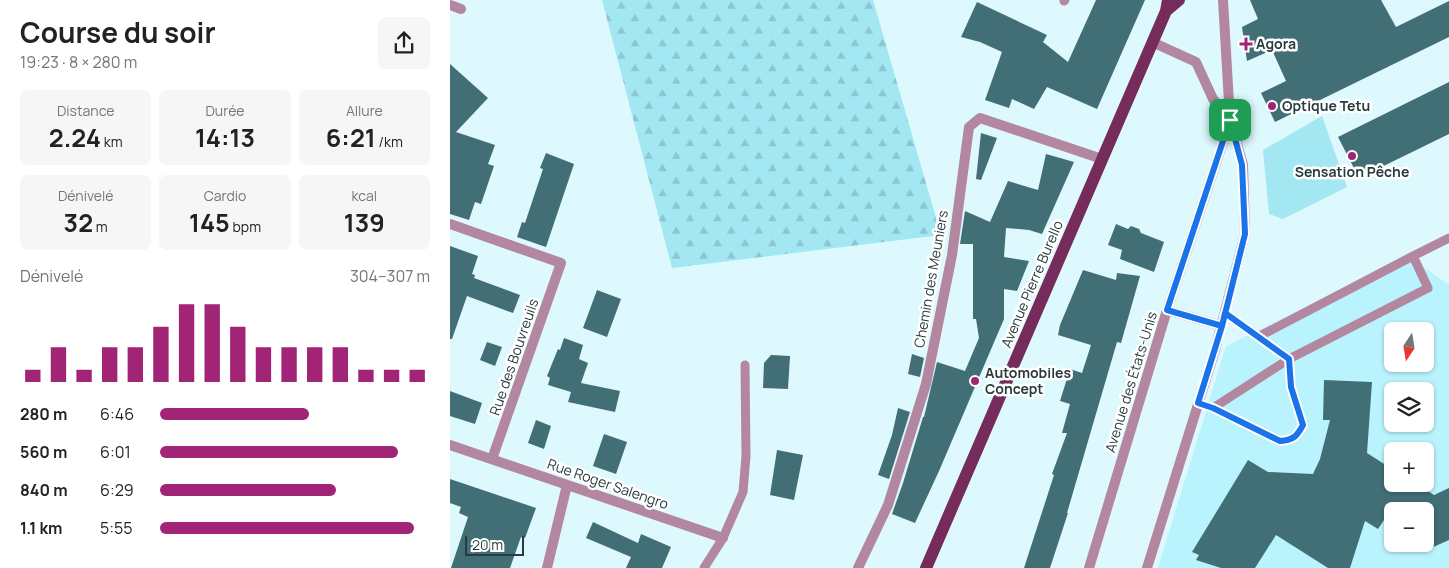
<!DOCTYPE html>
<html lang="fr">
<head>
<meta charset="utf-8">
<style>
  body { margin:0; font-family:Manrope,sans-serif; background:#f6f6f6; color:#222; height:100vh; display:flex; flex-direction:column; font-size:19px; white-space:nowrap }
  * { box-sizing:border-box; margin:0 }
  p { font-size:16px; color:#767676 }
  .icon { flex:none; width:28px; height:28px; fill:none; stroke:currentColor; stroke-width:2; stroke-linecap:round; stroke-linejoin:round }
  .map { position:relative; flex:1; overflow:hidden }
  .panel { display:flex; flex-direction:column; background:#fff; width:450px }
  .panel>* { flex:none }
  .needle { width:32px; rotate:192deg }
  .fabs { position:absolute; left:934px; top:322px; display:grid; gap:10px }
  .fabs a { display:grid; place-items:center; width:50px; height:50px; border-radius:8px; background:#fff; box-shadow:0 1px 4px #0004; font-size:25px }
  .scale { position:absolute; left:15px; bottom:12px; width:59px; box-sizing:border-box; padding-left:5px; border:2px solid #283b3e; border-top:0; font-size:14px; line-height:18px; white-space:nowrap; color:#283b3e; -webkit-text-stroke:4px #fff; paint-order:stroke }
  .pin { position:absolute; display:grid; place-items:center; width:42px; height:42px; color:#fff; margin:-21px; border-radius:10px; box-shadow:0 2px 8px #0006 }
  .round { display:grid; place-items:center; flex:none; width:52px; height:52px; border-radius:8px; background:#f6f6f6 }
  .summary { display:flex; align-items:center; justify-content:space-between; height:85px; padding:0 20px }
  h1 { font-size:28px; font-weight:700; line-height:38px }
  .metrics { display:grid; grid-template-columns:repeat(3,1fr); gap:8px; height:85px; padding:5px 20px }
  .metrics div { display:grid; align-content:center; border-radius:8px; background:#f6f6f6; text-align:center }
  .metrics b { font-size:25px; font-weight:700 }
  .metrics small { font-size:14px; font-weight:400 }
  .metrics p { font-size:14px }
  .chart { height:140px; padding:10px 20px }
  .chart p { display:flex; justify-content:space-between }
  .chart svg { width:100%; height:90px; margin-top:5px; stroke:#a12477; stroke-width:6 }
  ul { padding:0 20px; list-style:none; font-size:16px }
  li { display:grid; grid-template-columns:80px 60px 1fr; align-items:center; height:38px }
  li i { height:12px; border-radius:6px; background:#a12477 }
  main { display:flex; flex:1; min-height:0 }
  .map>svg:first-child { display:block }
  .built { fill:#b9f3fd; fill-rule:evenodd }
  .green { fill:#a3e7f3 }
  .forest { fill:url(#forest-firs) }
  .building { fill:#426e75 }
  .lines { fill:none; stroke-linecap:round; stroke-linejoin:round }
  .service { stroke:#b3879f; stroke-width:9 }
  .pedestrian { stroke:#b3879f; stroke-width:10 }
  .minor { stroke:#b3879f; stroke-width:10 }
  .primary { stroke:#762c5a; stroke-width:12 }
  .route-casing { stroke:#fff; stroke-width:10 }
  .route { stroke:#1a73e8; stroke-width:6 }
  .poi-dot { fill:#a12477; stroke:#fff; stroke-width:2 }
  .labels { text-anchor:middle; stroke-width:5; stroke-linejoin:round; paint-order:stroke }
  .poi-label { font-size:14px; font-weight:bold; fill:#283b3e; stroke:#fff; text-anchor:start }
  .street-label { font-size:14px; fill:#283b3e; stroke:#fff }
</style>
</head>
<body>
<main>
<section class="panel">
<div class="summary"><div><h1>Course du soir</h1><p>19:23 · 8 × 280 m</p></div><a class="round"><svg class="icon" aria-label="share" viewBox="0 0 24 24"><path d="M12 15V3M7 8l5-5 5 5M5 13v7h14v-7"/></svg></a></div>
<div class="metrics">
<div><p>Distance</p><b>2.24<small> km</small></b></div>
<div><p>Durée</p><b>14:13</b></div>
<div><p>Allure</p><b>6:21<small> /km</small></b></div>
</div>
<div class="metrics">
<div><p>Dénivelé</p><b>32<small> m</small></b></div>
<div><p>Cardio</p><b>145<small> bpm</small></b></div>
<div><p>kcal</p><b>139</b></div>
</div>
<div class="chart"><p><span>Dénivelé</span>304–307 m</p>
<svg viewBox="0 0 160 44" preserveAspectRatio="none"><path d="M5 44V38M15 44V27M25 44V38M35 44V27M45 44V27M55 44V17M65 44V6M75 44V6M85 44V17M95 44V27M105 44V27M115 44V27M125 44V27M135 44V38M145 44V38M155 44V38"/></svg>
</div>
<ul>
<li><b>280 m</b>6:46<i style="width:55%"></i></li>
<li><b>560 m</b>6:01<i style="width:88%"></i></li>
<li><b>840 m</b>6:29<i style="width:65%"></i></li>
<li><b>1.1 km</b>5:55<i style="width:94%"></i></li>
</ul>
</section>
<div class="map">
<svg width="999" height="568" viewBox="0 0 999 568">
  <defs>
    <pattern id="forest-firs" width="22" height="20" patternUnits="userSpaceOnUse" patternTransform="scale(1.25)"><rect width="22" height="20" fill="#a3e7f3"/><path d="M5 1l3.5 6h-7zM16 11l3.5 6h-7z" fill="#8cc7d1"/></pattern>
  </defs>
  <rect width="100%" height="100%" fill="#ddf9fe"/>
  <!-- built -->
  <path class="built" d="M959 256 999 285V568H708L776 346ZM942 331H975V364H942ZM942 391H975V424H942ZM942 451H975V484H942ZM942 511H975V544H942Z"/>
  <!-- green -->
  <path class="green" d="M872 116 897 187 833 219 819 214 813 150Z"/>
  <!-- forest -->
  <path class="forest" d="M152 0H423L491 235 222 268Z"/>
  <!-- building -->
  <path class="building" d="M646 0H695L647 109 597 87 584 109 562 99 559 108 535 100 552 52 530 42 511 37 527 2 597 35 593 42 618 62Z
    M800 0H931L946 27 999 1V37L825 122 811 93 836 81 822 50 797 61 792 27 808 19Z
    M0 64 38 98 6 132 45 145 38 164 44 166 31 204 25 202 19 220 0 214Z
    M999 82V134L909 178 888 137Z
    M531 133 547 138 531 180 526 179Z
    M96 153 124 164 96 247 67 237 72 222 75 223 93 169 90 168Z
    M596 154 624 162 592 234 579 230 556 228 554 257 579 261 567 291 554 289V319L489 471 465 523 442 514 453 483 473 417H474L487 362 515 371 529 338 526 319H523V244H510L515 211 540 222 558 181 588 190Z
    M666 224 678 229 681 226 689 229 691 233 714 242 704 272 670 259 672 250 658 245Z
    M0 246 28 256 22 274 25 275 24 278 70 295 63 313 17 296 2 339H0Z
    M633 270 666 280 667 273 690 276 671 343 667 342 617 513H618L600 568H574L604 475 602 474 617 433H612L620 404 610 401 620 369 632 373 641 345 608 335 610 325Z
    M147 290 171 299 157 337 133 328Z
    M114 338 133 345 129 359 138 363 131 383 170 391 165 412 118 402 121 392 98 385 100 378 97 376 108 349 110 350Z
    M37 342 52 347 45 366 30 360Z
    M462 354 474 358 470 377 458 374Z
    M321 355 340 356 338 389 313 388 314 363Z
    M874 380 922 382 917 453 942 469V484H967L984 495 999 488V540L981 548 975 535V511H942V526L934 520 928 529 915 521 900 568H878L826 535 805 568H771L746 560 749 555 742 552 798 460 818 472 863 474 870 459 880 420H873Z
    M0 391 32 403 25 424 0 416Z
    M448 408 460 412 439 479 428 475 442 435Z
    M86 420 101 426 94 449 78 443Z
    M154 434 177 442 166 474 143 466Z
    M327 450 353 455 344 500 320 495Z
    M0 479 86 508 75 538 71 537 60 568H1L18 517 9 513 11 507 0 503Z
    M143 522 188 543 191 534 221 547 212 568H176L181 557 136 538Z"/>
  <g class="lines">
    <!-- service -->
    <path class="service" d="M614 1 615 0
      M963 256 999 238
      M775 313 839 359 978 288 963 256 808 337
      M748 403 763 408 839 359 841 387 853 425C847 436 844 440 830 441L763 408
      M254 568 273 538 293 492 296 456 295 365"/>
    <!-- pedestrian -->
    <path class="pedestrian" d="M408 568 438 505 476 384 502 255 519 127 530 118 652 159"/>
    <!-- minor -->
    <path class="minor" d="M0 5 11 9
      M702 42 746 62 763 99 780 120
      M0 224 111 263 42 459
      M717 310 772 326
      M0 445 273 538
      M97 568 117 485
      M639 568 717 310 780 121
      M697 568 765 350 795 234 793 165 780 120 773 0"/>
    <!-- primary -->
    <path class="primary" d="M716 11 729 0
      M476 568 716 11 718 0"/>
  </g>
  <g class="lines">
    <!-- route casing -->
    <g class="route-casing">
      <path id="route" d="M780 120 792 165 795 234 772 326 748 403 763 408 830 441C844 440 847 436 853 425L841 387 839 359 775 313 772 326 717 310 780 120"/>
    </g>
    <!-- route -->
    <use href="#route" class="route"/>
  </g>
  <!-- markers -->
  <g class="poi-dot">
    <path d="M793.5 36.5h5v5h5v5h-5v5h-5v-5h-5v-5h5z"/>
    <circle cx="822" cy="106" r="5"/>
    <circle cx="902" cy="156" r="5"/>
    <circle cx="525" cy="381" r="5"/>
  </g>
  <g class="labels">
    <!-- poi labels -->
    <g class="poi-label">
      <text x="806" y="49">Agora</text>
      <text x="832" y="111">Optique Tetu</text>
      <text x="902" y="177" text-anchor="middle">Sensation Pêche</text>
      <text x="535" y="378">Automobiles<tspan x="535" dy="16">Concept</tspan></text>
    </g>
    <!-- street labels -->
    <g class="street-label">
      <text transform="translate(481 279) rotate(-80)" y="5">Chemin des Meuniers</text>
      <text transform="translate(582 284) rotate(-67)" y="5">Avenue Pierre Burello</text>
      <text transform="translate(64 357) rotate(-71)" y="5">Rue des Bouvreuils</text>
      <text transform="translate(681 382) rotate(-73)" y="5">Avenue des États-Unis</text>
      <text transform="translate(158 484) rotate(19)" y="5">Rue Roger Salengro</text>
    </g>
  </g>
</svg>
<div class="fabs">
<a><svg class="needle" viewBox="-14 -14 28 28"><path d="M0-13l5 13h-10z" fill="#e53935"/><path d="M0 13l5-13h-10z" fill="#767676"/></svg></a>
<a><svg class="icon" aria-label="layers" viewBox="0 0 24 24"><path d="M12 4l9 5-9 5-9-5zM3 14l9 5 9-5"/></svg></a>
<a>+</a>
<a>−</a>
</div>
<div class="scale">20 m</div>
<div class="pin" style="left:780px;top:120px;background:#1e9e55"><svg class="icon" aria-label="arrive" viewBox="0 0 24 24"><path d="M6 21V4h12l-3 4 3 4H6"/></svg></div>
</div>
</main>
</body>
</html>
